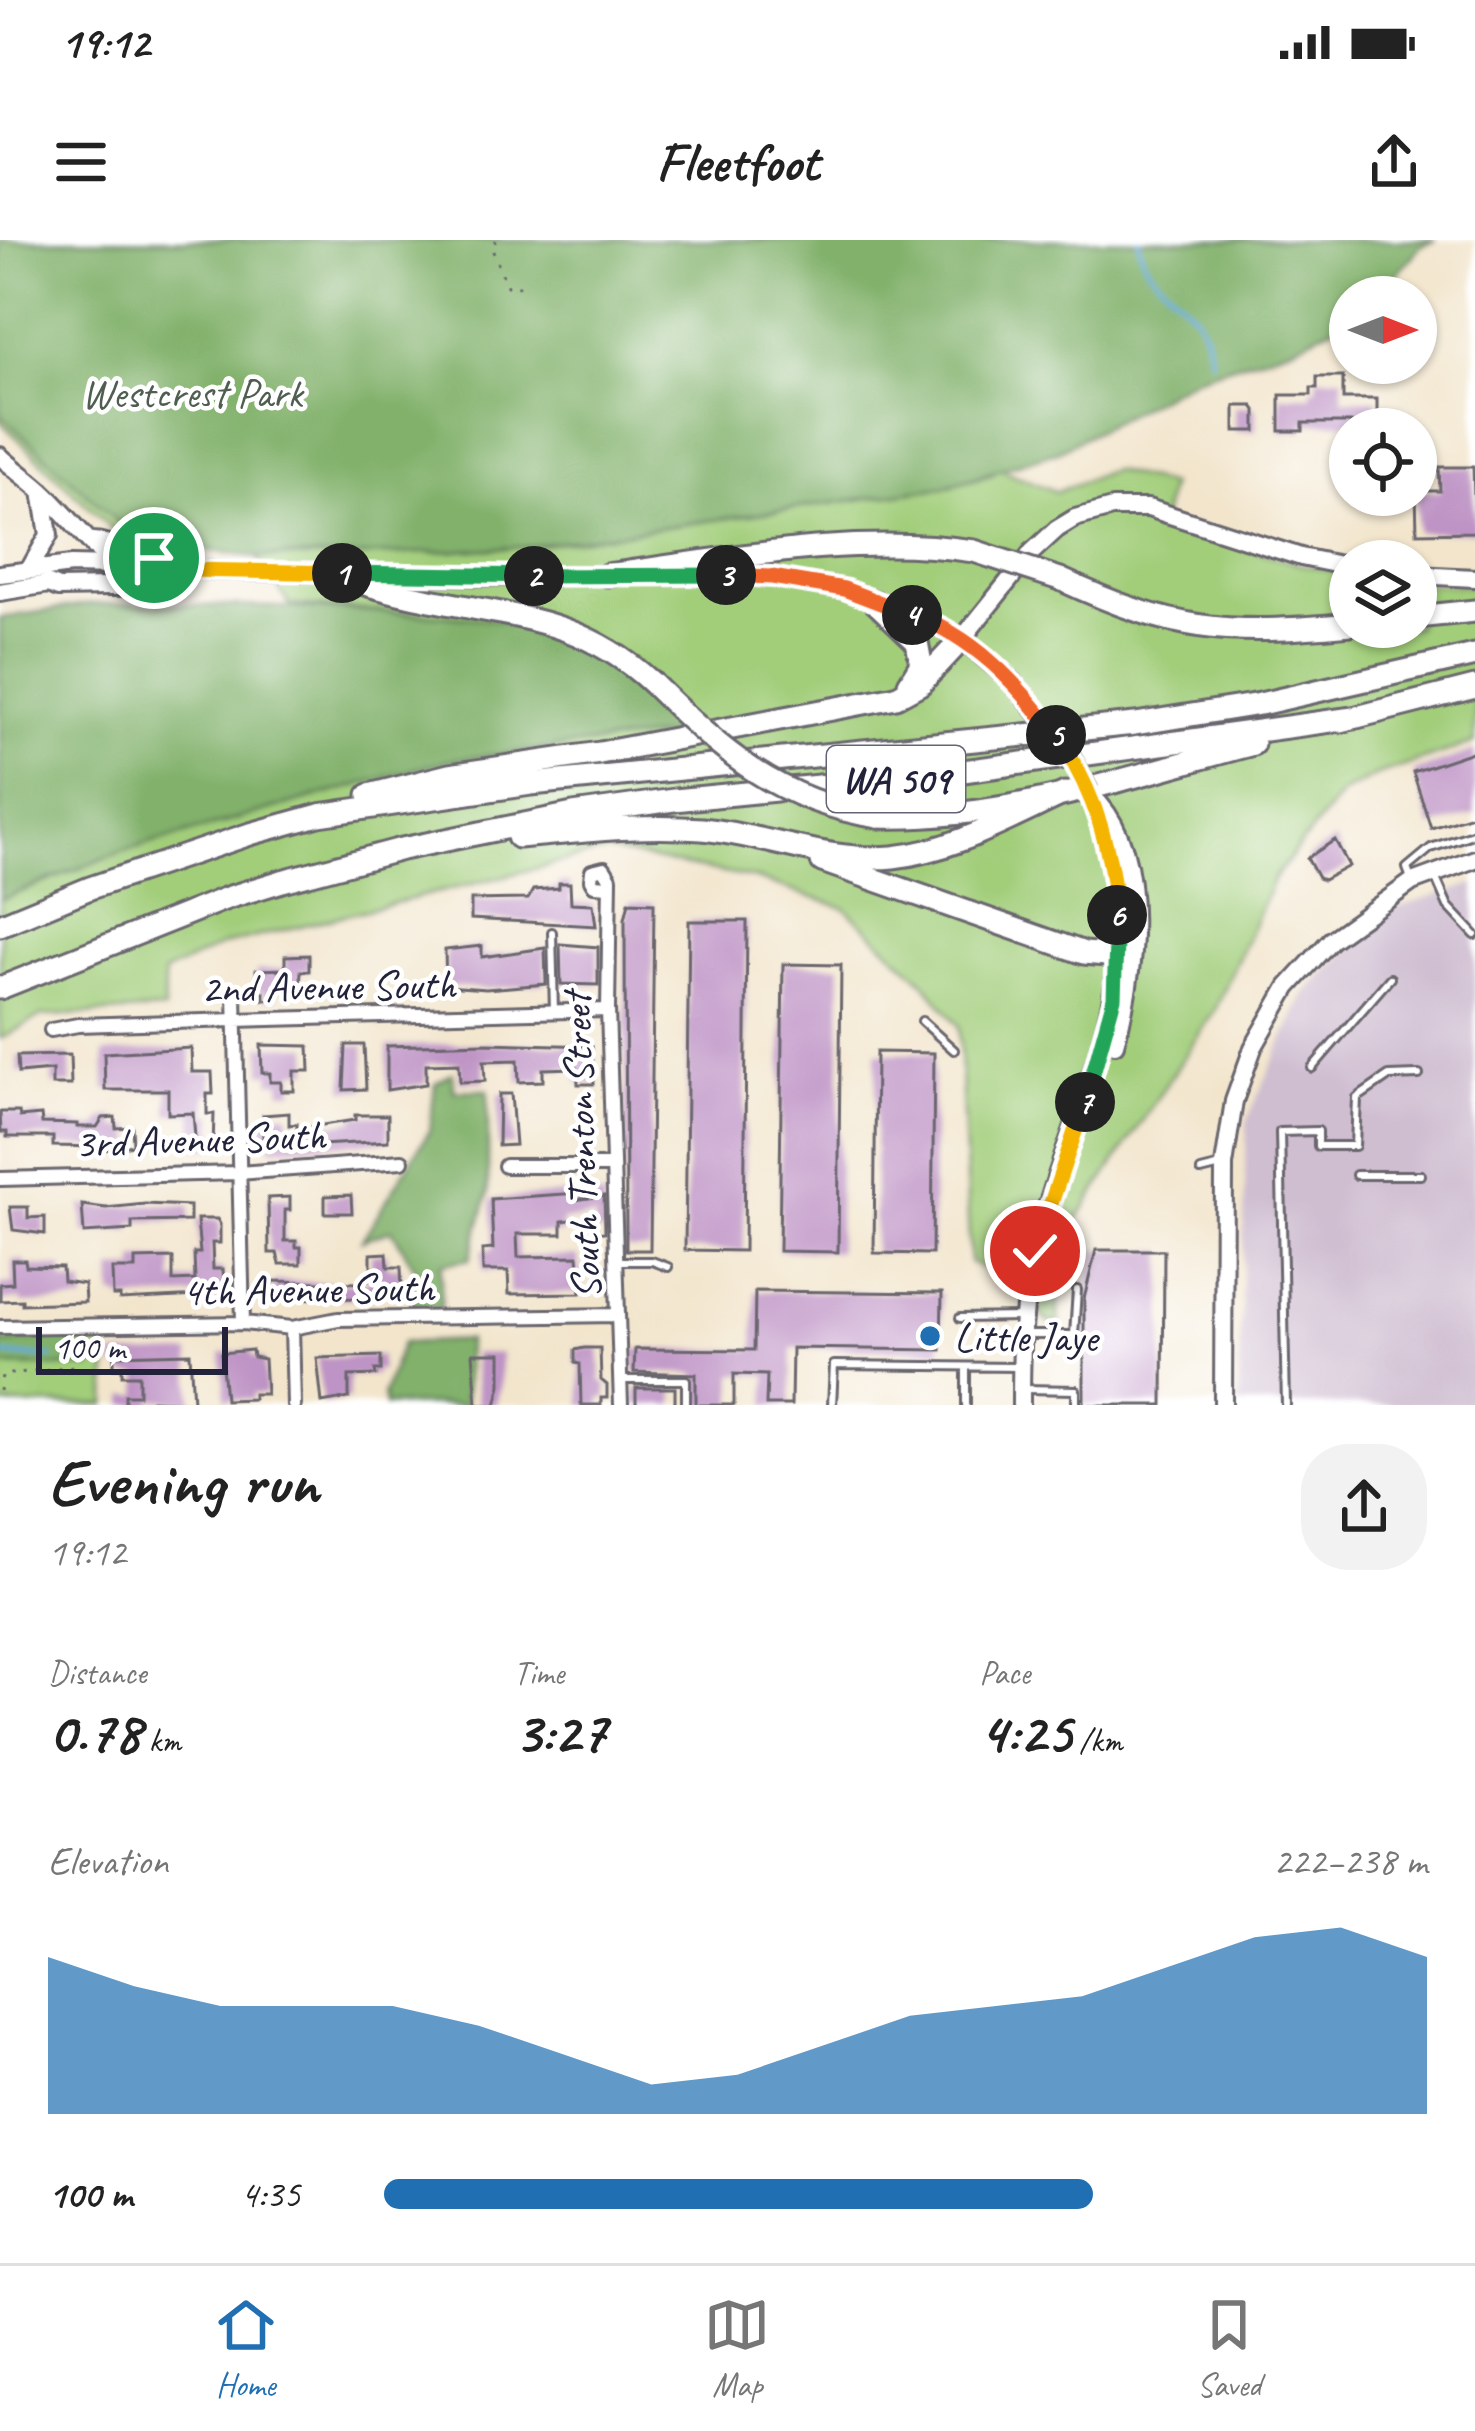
<!DOCTYPE html>
<html lang="en">
<head>
<meta charset="utf-8">
<style>
  body { margin:0; font-family:Caveat,sans-serif; background:#f2f2f2; color:#222; height:100vh; display:flex; flex-direction:column; font-size:45px; white-space:nowrap }
  * { box-sizing:border-box; margin:0 }
  p { font-size:39px; color:#767676 }
  .icon { flex:none; width:66px; height:66px; fill:none; stroke:currentColor; stroke-width:2; stroke-linecap:round; stroke-linejoin:round }
  .map { position:relative; height:1165px; overflow:hidden }
  .sheet { display:flex; flex-direction:column; background:#fff; flex:1 }
  .sheet>* { flex:none }
  .needle { width:78px; rotate:90deg }
  .buttons { position:absolute; left:1329px; top:36px; display:grid; gap:24px }
  .buttons a { display:grid; place-items:center; width:108px; height:108px; border-radius:50%; background:#fff; box-shadow:0 3px 9px #0004; font-size:60px }
  .scale { position:absolute; left:36px; bottom:30px; width:192px; box-sizing:border-box; padding-left:12px; border:6px solid #22223b; border-top:0; font-size:33px; line-height:42px; white-space:nowrap; color:#22223b; -webkit-text-stroke:9px #fff; paint-order:stroke }
  .pin { position:absolute; display:grid; place-items:center; width:102px; height:102px; color:#fff; margin:-51px; border:6px solid #fff; border-radius:50%; box-shadow:0 3px 12px #0007 }
  .km { position:absolute; width:60px; height:60px; margin:-30px; border-radius:50%; background:#222; color:#fff; font-size:33px; line-height:60px; text-align:center }
  .round { display:grid; place-items:center; flex:none; width:126px; height:126px; border-radius:48px; background:#f2f2f2 }
  .head { display:flex; align-items:center; justify-content:space-between; height:204px; padding:0 48px }
  h1 { font-size:66px; font-weight:700; line-height:90px }
  .stats { display:grid; grid-template-columns:repeat(3,1fr); gap:18px; height:204px; padding:12px 48px }
  .stats div { display:grid; align-content:center }
  .stats b { font-size:60px; font-weight:700 }
  .stats small { font-size:33px; font-weight:400 }
  .stats p { font-size:33px }
  .chart { height:336px; padding:24px 48px }
  .chart p { display:flex; justify-content:space-between }
  .chart svg { width:100%; height:216px; margin-top:12px; fill:#1f6fb2; opacity:.7 }
  ul { padding:0 48px; list-style:none; font-size:39px }
  li { display:grid; grid-template-columns:192px 144px 1fr; align-items:center; height:90px }
  li i { height:30px; border-radius:15px; background:#1f6fb2 }
  .status { display:flex; justify-content:space-between; align-items:center; height:84px; padding:0 60px; background:#fff; direction:ltr }
  .status svg { height:33px; fill:currentColor }
  header { display:flex; justify-content:space-between; align-items:center; height:156px; padding:0 48px; background:#fff; font-size:54px; font-weight:700 }
  .dock { display:flex; justify-content:space-around; align-items:center; height:168px; border-top:3px solid #e0e0e0; background:#fff; font-size:33px; color:#767676 }
  .dock a { display:grid; justify-items:center; gap:6px }
  .dock .current { color:#1f6fb2 }
  .map>svg:first-child { display:block }
  .industrial { fill:#cfbdd0 }
  .green { fill:#a2ce7a; stroke:#62785a; stroke-width:3 }
  .forest { fill:#81b16a; stroke:#526a52; stroke-width:3 }
  .lines { fill:none; stroke-linecap:round; stroke-linejoin:round }
  .stream { stroke:#64abdb; stroke-width:4.5 }
  .building { fill:#be93c5 }
  .lane-casing { stroke:#6b666e; stroke-width:12 }
  .street-casing { stroke:#6b666e; stroke-width:18 }
  .secondary-casing { stroke:#6b666e; stroke-width:22 }
  .highway-casing { stroke:#6b666e; stroke-width:27 }
  .path { stroke:#6b666e; stroke-width:3; stroke-dasharray:3 9; stroke-linecap:butt }
  .lane { stroke:#fff; stroke-width:6 }
  .street { stroke:#fff; stroke-width:12 }
  .secondary { stroke:#fff; stroke-width:16 }
  .highway { stroke:#fff; stroke-width:21 }
  .secondary-bridge-casing { stroke:#6b666e; stroke-width:22; stroke-linecap:butt }
  .highway-bridge-casing { stroke:#6b666e; stroke-width:27; stroke-linecap:butt }
  .secondary-bridge { stroke:#fff; stroke-width:16 }
  .highway-bridge { stroke:#fff; stroke-width:21 }
  .split-1-casing { stroke:#fff; stroke-width:24 }
  .split-2-casing { stroke:#fff; stroke-width:24 }
  .split-3-casing { stroke:#fff; stroke-width:24 }
  .split-4-casing { stroke:#fff; stroke-width:24 }
  .split-5-casing { stroke:#fff; stroke-width:24 }
  .split-6-casing { stroke:#fff; stroke-width:24 }
  .split-7-casing { stroke:#fff; stroke-width:24 }
  .split-8-casing { stroke:#fff; stroke-width:24 }
  .split-1 { stroke:#f5b400; stroke-width:15 }
  .split-2 { stroke:#22a559; stroke-width:15 }
  .split-3 { stroke:#22a559; stroke-width:15 }
  .split-4 { stroke:#f0652b; stroke-width:15 }
  .split-5 { stroke:#f0652b; stroke-width:15 }
  .split-6 { stroke:#f5b400; stroke-width:15 }
  .split-7 { stroke:#22a559; stroke-width:15 }
  .split-8 { stroke:#f5b400; stroke-width:15 }
  .poi-dot { fill:#1f6fb2; stroke:#fff; stroke-width:4.5 }
  .labels { text-anchor:middle; stroke-width:9; stroke-linejoin:round; paint-order:stroke }
  .shield { fill:#fff; stroke:#646476; stroke-width:3 }
  .shield-label { font-size:39px; font-weight:bold; fill:#22223b }
  .park-label { font-size:42px; fill:#4f5e51; stroke:#fff }
  .street-label { font-size:42px; fill:#22223b; stroke:#fff }
  .poi-label { font-size:42px; fill:#22223b; stroke:#fff; text-anchor:start }
</style>
</head>
<body>
<div class="status"><b>19:12</b><svg viewBox="0 0 49 12"><path d="M0 12V9h3v3zM5 12V6h3v6zM10 12V3h3v9zM15 12V0h3v12zM26 1h20v11H26zM47 4h2v5h-2z"/></svg></div>
<header><svg class="icon" aria-label="menu" viewBox="0 0 24 24"><path d="M4 6h16M4 12h16M4 18h16"/></svg>Fleetfoot<svg class="icon" aria-label="share" viewBox="0 0 24 24"><path d="M12 15V3M7 8l5-5 5 5M5 13v7h14v-7"/></svg></header>
<div class="map">
<svg width="1475" height="1165" viewBox="0 0 1475 1165">
  <rect width="100%" height="100%" fill="#fff"/>
  <filter id="ink" filterUnits="userSpaceOnUse"><feTurbulence type="fractalNoise" baseFrequency=".00833" numOctaves="2"/><feDisplacementMap in="SourceGraphic" scale="24" xChannelSelector="R" yChannelSelector="G"/><feConvolveMatrix kernelMatrix="1 2 1 2 8 2 1 2 1" color-interpolation-filters="sRGB"/></filter>
  <filter id="wash" filterUnits="userSpaceOnUse"><feTurbulence type="fractalNoise" baseFrequency=".004" numOctaves="4" result="noise"/><feDisplacementMap in="SourceGraphic" scale="48" xChannelSelector="R" yChannelSelector="G"/><feGaussianBlur stdDeviation="2.7" result="paint"/><feColorMatrix in="noise" values="0 0 0 0 0 0 0 0 0 0 0 0 0 0 0 0 0 1.4 0 .05"/><feComposite in="paint" operator="in"/></filter>
  <g filter="url(#wash)">
    <rect width="100%" height="100%" fill="#f2e5cc"/>
    <!-- industrial -->
    <path class="industrial" d="M1475 644V1165H1238L1247 879 1305 753 1387 671Z"/>
    <!-- green -->
    <path class="green" d="M0 0H1004L1005 231 1057 252 1111 230 1169 245 1161 282 1302 325 1350 334V387H1416V343L1475 346V503L1377 535 1341 554 1274 638 1215 770 1077 980 1056 1051 1059 1083 1048 1082 1002 1037 970 1022 959 786 923 741 845 668 756 639 607 611 223 705 164 733V770L42 776 0 799V660L120 612 447 520 687 493 625 435 470 377 290 365 256 317H345L524 307 945 247 994 234 135 312 0 181Z
      M0 1095H108L107 1165H0Z"/>
    <!-- forest -->
    <path class="forest" d="M0 0H1436L1420 7 1377 57H1350V78L1292 107 1198 136 1058 211 945 247 524 307 345 317H256L169 305 126 290 0 174Z
      M92 364C196 365 299 366 403 373 457 377 515 376 565 399 613 421 650 457 688 493L447 520 120 612 0 660V378Z
      M452 833 454 851 488 850V954L470 1019 441 1024V1068L412 1065 416 1030 392 990 362 1000 430 890 435 844Z
      M64 1095 92 1121V1127L0 1126V1104Z
      M467 1100 465 1165H385L383 1154 402 1103Z"/>
    <g class="lines">
      <!-- stream -->
      <path class="stream" d="M1139 0C1139 36 1184 54 1200 83 1206 94 1209 108 1211 120
        M0 1115 52 1117"/>
    </g>
    <g id="blocks">
      <!-- building -->
      <path class="building" d="M1317 137H1343V159H1377V183H1303V191H1280V155H1311V148H1317Z
        M1235 166H1253L1256 170V191H1235Z
        M1439 227H1473L1475 292 1417 293 1416 251H1440Z
        M1475 511V574L1431 588 1413 532Z
        M1335 600 1349 626 1323 640 1318 638 1307 618Z
        M559 643H570L571 663 593 664 596 686 471 679V660L528 659 533 650 559 648Z
        M629 662 654 663 650 1010H626L625 679Z
        M689 681H747L744 1011 685 1010Z
        M560 704 598 707V745L561 744Z
        M482 706V717L545 708 546 744 486 749 446 746 445 710Z
        M309 715V731H301L300 749 275 750V759L264 760V752H257L256 730 285 729V716Z
        M783 724 841 725 838 1012 779 1011Z
        M486 803 592 806 594 844H578L577 828 543 829V841L519 842 518 820 484 821 485 841 460 842 459 823 426 824V844L387 850V806Z
        M261 805 309 806 310 831H294V851H281V842H270V833H262Z
        M346 805H364L366 849 344 850Z
        M191 808 192 832H212L213 854H207V874H214L213 908 196 909 193 873 168 874V850H105L104 813Z
        M876 812 934 813 932 1014 874 1013Z
        M70 815 71 845H52V830L18 833 17 816Z
        M499 854H511L515 905 498 906Z
        M0 872H19L20 877 41 875 42 883 77 884V887H97L103 878 115 877 116 888 132 887 133 905 98 911V907L53 906V897H7V892H1Z
        M289 873V885L297 884V889L355 880V875H388V901L271 908 270 901 263 902V875Z
        M564 954H574V960L604 956 605 992 595 993V977L562 981V994H517L518 1017 578 1016 581 1053 509 1054 508 1031H483L482 1010 493 1009 491 959Z
        M351 955 352 973H325V956Z
        M290 957V970H285V1001H296V1007H301V1024H280L277 1013H269L268 958Z
        M145 964 190 966V981L132 982V990L84 993 82 965 106 968Z
        M10 967H28V978L45 977V994L13 990Z
        M197 979H217L220 984V1003H212L213 1029H223L225 1061 200 1062 199 1056 120 1060V1056H113L112 1029H135V1019L173 1018V1041L195 1040 194 1013H200Z
        M1096 1010H1164L1163 1165H1084V1059Z
        M387 1013 388 1027H401L402 1054H376L374 1058 274 1059 273 1041 361 1043 371 1040V1014Z
        M12 1020H25L26 1026 62 1027 63 1041 84 1044 85 1062 22 1064V1060L0 1061V1044L13 1043Z
        M755 1051 942 1053 941 1110 792 1108 791 1165H766L767 1135 734 1134V1165H696V1134L634 1132 635 1109 754 1110Z
        M584 1108H600L601 1140 607 1145V1158H601V1165H581L580 1124 575 1123V1110Z
        M252 1110 253 1117 264 1119 266 1154H253V1159L225 1160 221 1113Z
        M190 1113 193 1162 152 1160V1165H125V1155H139V1135H122V1128H114V1115Z
        M473 1113H501V1145L496 1165H477Z
        M381 1116V1130H375L376 1135 349 1136V1158L322 1163 317 1118Z
        M636 1148H675V1165H636Z"/>
    </g>
  </g>
  <g filter="url(#ink)">
    <use href="#blocks" fill-opacity="0" stroke="#6b666e" stroke-width="3"/>
    <g class="lines">
      <!-- lane casing -->
      <g class="lane-casing">
        <path id="lane" d="M1434 634 1448 666 1475 695
          M1411 639 1407 628 1431 608 1475 593
          M552 692 554 772
          M922 781 954 810
          M1312 828 1390 738
          M1201 931 1221 926
          M1356 935H1421
          M619 1021H652L668 1027
          M960 1078 1020 1077
          M1027 1095H1074L1077 1050
          M966 1127V1165
          M621 1140H686V1165
          M1025 1149 1076 1150V1165
          M832 1165 834 1125 1017 1127
          M1286 1165 1280 892 1318 891V906H1355L1357 858 1389 836 1419 835"/>
      </g>
      <!-- street casing -->
      <g class="street-casing">
        <path id="street" d="M609 646 594 645 591 640 592 631 604 628 610 638 608 770 621 1165
          M235 754 243 1083
          M51 790 78 785 235 780 608 770
          M505 926H612
          M0 939 238 933 402 921
          M0 1087 243 1083 292 1088 338 1079 618 1075
          M292 1088 294 1165"/>
      </g>
      <!-- secondary casing -->
      <g class="secondary-casing">
        <path id="secondary" d="M0 216C14 229 30 240 44 253 81 287 109 338 162 346
          M93 301C109 301 114 310 129 315 149 322 168 319 186 330L506 337 617 335
          M30 328 49 295 42 251
          M0 334 71 325 112 326
          M661 335 771 337 844 349 922 378 962 399 1012 441
          M1416 335 1475 338
          M0 352 49 344 58 348 162 346 186 330
          M962 399 1032 312 1057 289 1075 278 1112 268H1148L1301 317 1350 327
          M1099 563C1149 620 1135 737 1115 804
          M1021 1165C1021 1113 1022 1061 1035 1011 1075 845 1165 730 1089 551
          M1223 1165 1224 925 1234 861 1253 808 1288 747 1331 700 1412 642 1475 619"/>
      </g>
      <!-- highway casing -->
      <g class="highway-casing">
        <path id="highway" d="M325 333C355 341 386 351 416 357 507 377 578 375 651 442
          M607 335C727 319 852 293 974 311
          M1060 339C1174 392 1226 396 1350 384
          M875 362 917 402 921 424 909 444
          M1416 377 1475 371
          M1341 481 1475 447
          M369 555 449 535 600 513 896 457 920 444 962 399
          M878 577C1004 581 1131 536 1253 504
          M518 597C579 592 641 584 702 589 765 595 829 623 893 617 953 611 1010 578 1065 553
          M822 621 1084 713 1117 716
          M0 685 90 648 250 594 319 575 531 544 1135 484 1260 464 1475 415
          M0 748 227 658 282 641 402 609 573 574 674 560 941 534 1353 478"/>
      </g>
      <!-- path -->
      <path class="path" d="M496 0 492 9 507 46H523
        M0 1151 2 1135 74 1126 73 1096"/>
      <!-- lane -->
      <use href="#lane" class="lane"/>
      <!-- street -->
      <use href="#street" class="street"/>
      <!-- secondary -->
      <use href="#secondary" class="secondary"/>
      <!-- highway -->
      <use href="#highway" class="highway"/>
      <!-- secondary-bridge casing -->
      <g class="secondary-bridge-casing">
        <path id="secondary-bridge" d="M1012 441 1069 512 1089 551"/>
      </g>
      <!-- highway-bridge casing -->
      <g class="highway-bridge-casing">
        <path id="highway-bridge" d="M974 311 1060 339
          M651 442C722 512 776 561 878 577"/>
      </g>
      <!-- secondary-bridge -->
      <use href="#secondary-bridge" class="secondary-bridge"/>
      <!-- highway-bridge -->
      <use href="#highway-bridge" class="highway-bridge"/>
    </g>
  </g>
  <g class="lines" filter="url(#ink)">
    <!-- split-1 casing -->
    <g class="split-1-casing">
      <path id="split-1" d="M154 318 186 330 342 333"/>
    </g>
    <!-- split-2 casing -->
    <g class="split-2-casing">
      <path id="split-2" d="M342 333 534 336"/>
    </g>
    <!-- split-3 casing -->
    <g class="split-3-casing">
      <path id="split-3" d="M534 336 726 335"/>
    </g>
    <!-- split-4 casing -->
    <g class="split-4-casing">
      <path id="split-4" d="M726 335 772 337 844 349 912 375"/>
    </g>
    <!-- split-5 casing -->
    <g class="split-5-casing">
      <path id="split-5" d="M912 375C973 395 1019 445 1056 495"/>
    </g>
    <!-- split-6 casing -->
    <g class="split-6-casing">
      <path id="split-6" d="M1056 495C1094 548 1112 611 1117 675"/>
    </g>
    <!-- split-7 casing -->
    <g class="split-7-casing">
      <path id="split-7" d="M1085 862 1114 758 1117 675"/>
    </g>
    <!-- split-8 casing -->
    <g class="split-8-casing">
      <path id="split-8" d="M1035 1011 1085 862"/>
    </g>
    <!-- split-1 -->
    <use href="#split-1" class="split-1"/>
    <!-- split-2 -->
    <use href="#split-2" class="split-2"/>
    <!-- split-3 -->
    <use href="#split-3" class="split-3"/>
    <!-- split-4 -->
    <use href="#split-4" class="split-4"/>
    <!-- split-5 -->
    <use href="#split-5" class="split-5"/>
    <!-- split-6 -->
    <use href="#split-6" class="split-6"/>
    <!-- split-7 -->
    <use href="#split-7" class="split-7"/>
    <!-- split-8 -->
    <use href="#split-8" class="split-8"/>
  </g>
  <!-- markers -->
  <circle class="poi-dot" cx="930" cy="1096" r="12"/>
  <g class="labels">
    <!-- shield labels -->
    <rect class="shield" x="827" y="506" width="138" height="66" rx="9"/>
    <g class="shield-label">
      <text x="896" y="553">WA 509</text>
    </g>
    <!-- park labels -->
    <g class="park-label">
      <text x="192" y="167">Westcrest Park</text>
    </g>
    <!-- street labels -->
    <g class="street-label">
      <text transform="translate(328 745) rotate(-1)" y="15">2nd Avenue South</text>
      <text transform="translate(200 898) rotate(-2)" y="15">3rd Avenue South</text>
      <text transform="translate(580 906) rotate(-92)" y="15">South Trenton Street</text>
      <text transform="translate(308 1048) rotate(-1)" y="15">4th Avenue South</text>
    </g>
    <!-- poi labels -->
    <g class="poi-label">
      <text x="954" y="1111">Little Jaye</text>
    </g>
  </g>
</svg>
<div class="buttons">
<a><svg class="needle" viewBox="-14 -14 28 28"><path d="M0-13l5 13h-10z" fill="#e53935"/><path d="M0 13l5-13h-10z" fill="#767676"/></svg></a>
<a><svg class="icon" aria-label="locate" viewBox="0 0 24 24"><circle cx="12" cy="12" r="6"/><path d="M12 2v4M12 18v4M2 12h4M18 12h4"/></svg></a>
<a><svg class="icon" aria-label="layers" viewBox="0 0 24 24"><path d="M12 4l9 5-9 5-9-5zM3 14l9 5 9-5"/></svg></a>
</div>
<div class="scale">100 m</div>
<div class="pin" style="left:154px;top:318px;background:#1e9e55"><svg class="icon" aria-label="arrive" viewBox="0 0 24 24"><path d="M6 21V4h12l-3 4 3 4H6"/></svg></div>
<div class="pin" style="left:1035px;top:1011px;background:#d93025"><svg class="icon" aria-label="check" viewBox="0 0 24 24"><path d="M5 12l5 5 9-10"/></svg></div>
<b class="km" style="left:342px;top:333px">1</b>
<b class="km" style="left:534px;top:336px">2</b>
<b class="km" style="left:726px;top:335px">3</b>
<b class="km" style="left:912px;top:375px">4</b>
<b class="km" style="left:1056px;top:495px">5</b>
<b class="km" style="left:1117px;top:675px">6</b>
<b class="km" style="left:1085px;top:862px">7</b>
</div>
<section class="sheet">
<div class="head"><div><h1>Evening run</h1><p>19:12</p></div><a class="round"><svg class="icon" aria-label="share" viewBox="0 0 24 24"><path d="M12 15V3M7 8l5-5 5 5M5 13v7h14v-7"/></svg></a></div>
<div class="stats">
<div><p>Distance</p><b>0.78<small> km</small></b></div>
<div><p>Time</p><b>3:27</b></div>
<div><p>Pace</p><b>4:25<small> /km</small></b></div>
</div>
<div class="chart"><p><span>Elevation</span>222–238 m</p>
<svg viewBox="0 0 160 44" preserveAspectRatio="none"><path d="M0 44V12L10 18L20 22L30 22L40 22L50 26L60 32L70 38L80 36L90 30L100 24L110 22L120 20L130 14L140 8L150 6L160 12V44z"/></svg>
</div>
<ul>
<li><b>100 m</b>4:35<i style="width:68%"></i></li>
</ul>
</section>
<nav class="dock">
<a class="current"><svg class="icon" aria-label="home" viewBox="0 0 24 24"><path d="M3 11l9-7 9 7M6 9v11h12V9"/></svg>Home</a>
<a><svg class="icon" aria-label="map" viewBox="0 0 24 24"><path d="M3 6l6-2 6 2 6-2v14l-6 2-6-2-6 2zM9 4v14M15 6v14"/></svg>Map</a>
<a><svg class="icon" aria-label="saved" viewBox="0 0 24 24"><path d="M7 4h10v16l-5-4-5 4z"/></svg>Saved</a>
</nav>
</body>
</html>
